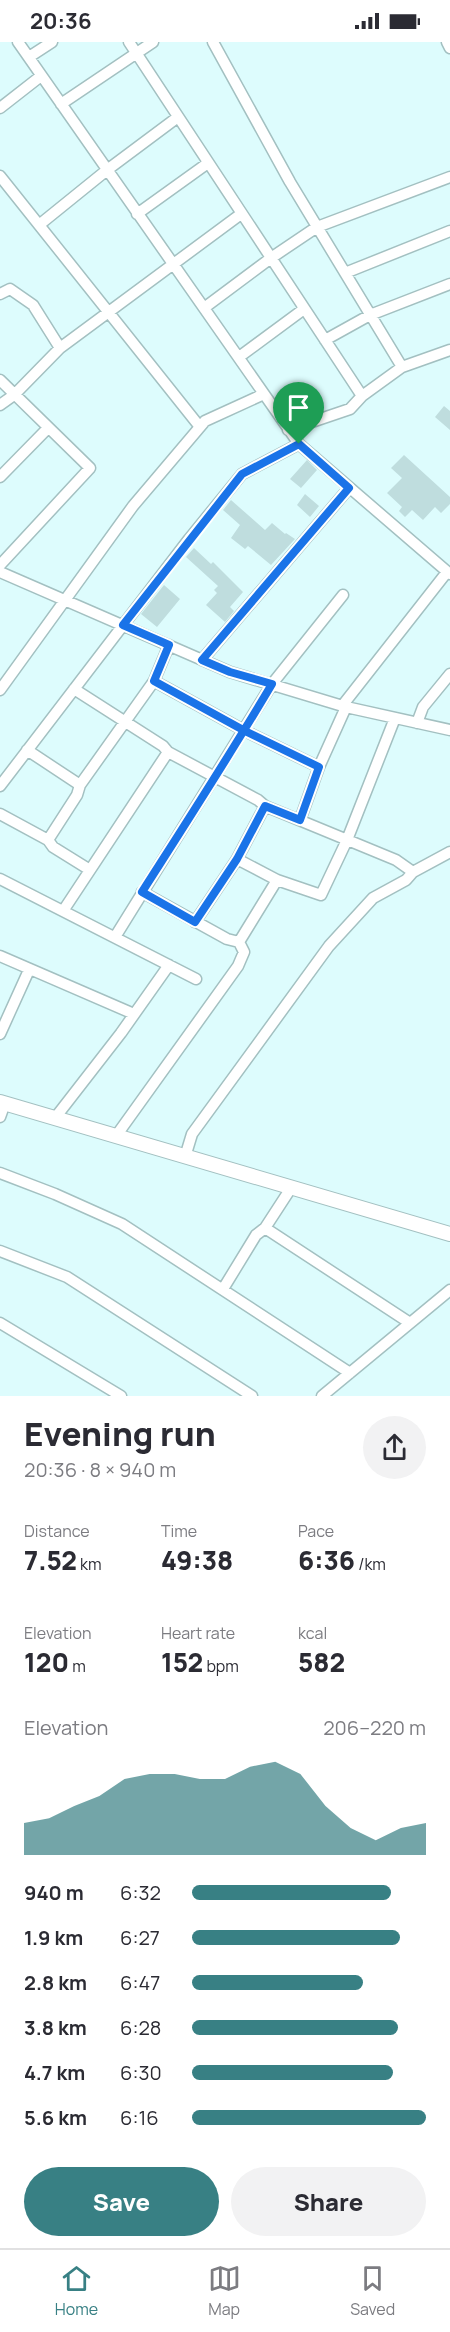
<!DOCTYPE html>
<html lang="en">
<head>
<meta charset="utf-8">
<style>
  body { margin:0; font-family:Manrope,sans-serif; background:#f2f2f3; color:#2b2b33; height:100vh; display:flex; flex-direction:column; font-size:22px; white-space:nowrap }
  * { box-sizing:border-box; margin:0 }
  p { font-size:20px; color:#7c7c81 }
  .icon { flex:none; width:33px; height:33px; fill:none; stroke:currentColor; stroke-width:2; stroke-linecap:round; stroke-linejoin:round }
  .map { position:relative; height:1354px; overflow:hidden }
  .side { display:flex; flex-direction:column; background:#fff; flex:1 }
  .side>* { flex:none }
  .pin { position:absolute; display:grid; place-items:center; width:51px; height:51px; color:#fff; margin:-62px -26px; border-radius:50% 50% 50% 0; rotate:-45deg; box-shadow:0 0 6px #0007 }
  .pin .icon { rotate:45deg }
  .round { display:grid; place-items:center; flex:none; width:63px; height:63px; border-radius:32px; background:#f2f2f3 }
  .summary { display:flex; align-items:center; justify-content:space-between; height:102px; padding:0 24px }
  h1 { font-size:33px; font-weight:800; line-height:45px }
  .stats { display:grid; grid-template-columns:repeat(3,1fr); gap:9px; height:102px; padding:6px 24px }
  .stats div { display:grid; align-content:center }
  .stats b { font-size:26px; font-weight:800 }
  .stats small { font-size:16px; font-weight:400 }
  .stats p { font-size:16px }
  .chart { height:168px; padding:12px 24px }
  .chart p { display:flex; justify-content:space-between }
  .chart svg { width:100%; height:108px; margin-top:6px; fill:#388084; opacity:.7 }
  .cta { display:flex; gap:12px; margin-top:auto; padding:12px 24px }
  .cta a { flex:1; height:69px; border-radius:36px; background:#388084; color:#fff; font-size:24px; font-weight:800; line-height:69px; text-align:center }
  .cta a+a { background:#f2f2f3; color:#2b2b33 }
  ul { padding:0 24px; list-style:none; font-size:20px }
  li { display:grid; grid-template-columns:96px 72px 1fr; align-items:center; height:45px }
  li i { height:15px; border-radius:8px; background:#388084 }
  .status { display:flex; justify-content:space-between; align-items:center; height:42px; padding:0 30px; background:#fff; direction:ltr }
  .status svg { height:16px; fill:currentColor }
  .tabs { display:flex; justify-content:space-around; align-items:center; height:84px; border-top:2px solid #e1e1e2; background:#fff; font-size:16px; color:#7c7c81 }
  .tabs a { display:grid; justify-items:center; gap:3px }
  .tabs .selected { color:#388084 }
  .map>svg:first-child { display:block }
  .building { fill:#bfddde }
  .lines { fill:none; stroke-linecap:round; stroke-linejoin:round }
  .minor-casing { stroke:#a3c0c1; stroke-width:13 }
  .tertiary-casing { stroke:#a3c0c1; stroke-width:16 }
  .minor { stroke:#fff; stroke-width:10 }
  .tertiary { stroke:#fff; stroke-width:14 }
  .route-casing { stroke:#fff; stroke-width:12 }
  .route { stroke:#1a73e8; stroke-width:8 }
</style>
</head>
<body>
<div class="status"><b>20:36</b><svg viewBox="0 0 49 12"><path d="M0 12V9h3v3zM5 12V6h3v6zM10 12V3h3v9zM15 12V0h3v12zM26 1h20v11H26zM47 4h2v5h-2z"/></svg></div>
<div class="map">
<svg width="450" height="1354" viewBox="0 0 450 1354">
  <rect width="100%" height="100%" fill="#ddfcfd"/>
  <!-- building -->
  <path class="building" d="M444 364 450 369V388L435 375Z
    M404 413 450 455V462L441 471 435 465 423 478 412 468 405 475 399 469 402 465 387 451 402 436 391 426Z
    M307 418 317 428 301 446 290 437Z
    M305 452 319 464 310 475 297 463Z
    M231 458 265 488 272 481 285 492 286 491 295 497 271 523 248 504 245 507 231 496 240 483 223 468Z
    M194 506 211 522 213 520 243 550 230 565 234 569 225 580 206 563 217 551 214 548 218 544 186 515Z
    M164 543 180 557 157 585 141 572Z"/>
  <g class="lines">
    <!-- minor casing -->
    <g class="minor-casing">
      <path id="minor" d="M18 0 299 402 450 532
        M129 0 362 354 402 325
        M213 0 290 140 402 325 450 308
        M447 0 450 6
        M29 15 52 0
        M61 62 153 0
        M0 66 41 34
        M0 134 200 385
        M137 172 208 121
        M39 183 107 128 178 75
        M345 231 450 189
        M0 252 10 247 33 263 60 306
        M204 266 271 216 317 185 450 135
        M325 298 370 273 450 242
        M239 315 304 267
        M0 338 90 426 0 523
        M0 363 14 353 60 306 241 172
        M288 388 350 367 362 354
        M0 435 48 386
        M0 530 230 630 346 665 450 688
        M202 618 349 446
        M154 639 245 689 319 725
        M74 647 163 704 168 710 258 758 265 764 396 818 413 830
        M0 648 133 464 205 379 264 352
        M342 664 447 530
        M417 681 423 665 450 632
        M27 708 80 743
        M0 744 189 497 242 432 299 402
        M0 772 48 798 53 805 90 828
        M300 778 319 725 346 665
        M48 798 77 753 80 743 154 639 169 603
        M237 817 277 838 321 853 347 798 395 676
        M0 837 196 937
        M63 869 168 710
        M195 880 237 817 265 764
        M115 895 272 642 343 553
        M239 900 277 838
        M0 914 134 972
        M0 992 29 928
        M0 1075 5 1061
        M55 1076 121 991 169 923
        M116 1094 238 924 244 910 239 900 227 897 142 850
        M185 1115 192 1092 329 904 373 856 406 838 413 830 450 810
        M0 1131 55 1152 122 1182 350 1331
        M265 1186 410 1281
        M0 1209 67 1235 252 1354
        M223 1247 256 1193 265 1186 291 1146
        M0 1281 121 1354
        M322 1354 450 1248"/>
    </g>
    <!-- tertiary casing -->
    <g class="tertiary-casing">
      <path id="tertiary" d="M0 1060 450 1192"/>
    </g>
    <!-- minor -->
    <use href="#minor" class="minor"/>
    <!-- tertiary -->
    <use href="#tertiary" class="tertiary"/>
  </g>
  <g class="lines">
    <!-- route casing -->
    <g class="route-casing">
      <path id="route" d="M299 402 349 446 202 618 230 630 272 642C230 713 186 781 142 850L195 880 237 817 265 764 300 778 319 725 245 689 154 639 169 603 123 583 242 432 299 402"/>
    </g>
    <!-- route -->
    <use href="#route" class="route"/>
  </g>
</svg>
<div class="pin" style="left:299px;top:402px;background:#1e9e55"><svg class="icon" aria-label="arrive" viewBox="0 0 24 24"><path d="M6 21V4h12l-3 4 3 4H6"/></svg></div>
</div>
<section class="side">
<div class="summary"><div><h1>Evening run</h1><p>20:36 · 8 × 940 m</p></div><a class="round"><svg class="icon" aria-label="share" viewBox="0 0 24 24"><path d="M12 15V3M7 8l5-5 5 5M5 13v7h14v-7"/></svg></a></div>
<div class="stats">
<div><p>Distance</p><b>7.52<small> km</small></b></div>
<div><p>Time</p><b>49:38</b></div>
<div><p>Pace</p><b>6:36<small> /km</small></b></div>
</div>
<div class="stats">
<div><p>Elevation</p><b>120<small> m</small></b></div>
<div><p>Heart rate</p><b>152<small> bpm</small></b></div>
<div><p>kcal</p><b>582</b></div>
</div>
<div class="chart"><p><span>Elevation</span>206–220 m</p>
<svg viewBox="0 0 160 44" preserveAspectRatio="none"><path d="M0 44V31L10 29L20 24L30 20L40 13L50 11L60 11L70 13L80 13L90 8L100 6L110 11L120 24L130 33L140 38L150 33L160 31V44z"/></svg>
</div>
<ul>
<li><b>940 m</b>6:32<i style="width:85%"></i></li>
<li><b>1.9 km</b>6:27<i style="width:89%"></i></li>
<li><b>2.8 km</b>6:47<i style="width:73%"></i></li>
<li><b>3.8 km</b>6:28<i style="width:88%"></i></li>
<li><b>4.7 km</b>6:30<i style="width:86%"></i></li>
<li><b>5.6 km</b>6:16<i style="width:100%"></i></li>
</ul>
<div class="cta"><a>Save</a><a>Share</a></div>
</section>
<nav class="tabs">
<a class="selected"><svg class="icon" aria-label="home" viewBox="0 0 24 24"><path d="M3 11l9-7 9 7M6 9v11h12V9"/></svg>Home</a>
<a><svg class="icon" aria-label="map" viewBox="0 0 24 24"><path d="M3 6l6-2 6 2 6-2v14l-6 2-6-2-6 2zM9 4v14M15 6v14"/></svg>Map</a>
<a><svg class="icon" aria-label="saved" viewBox="0 0 24 24"><path d="M7 4h10v16l-5-4-5 4z"/></svg>Saved</a>
</nav>
</body>
</html>
